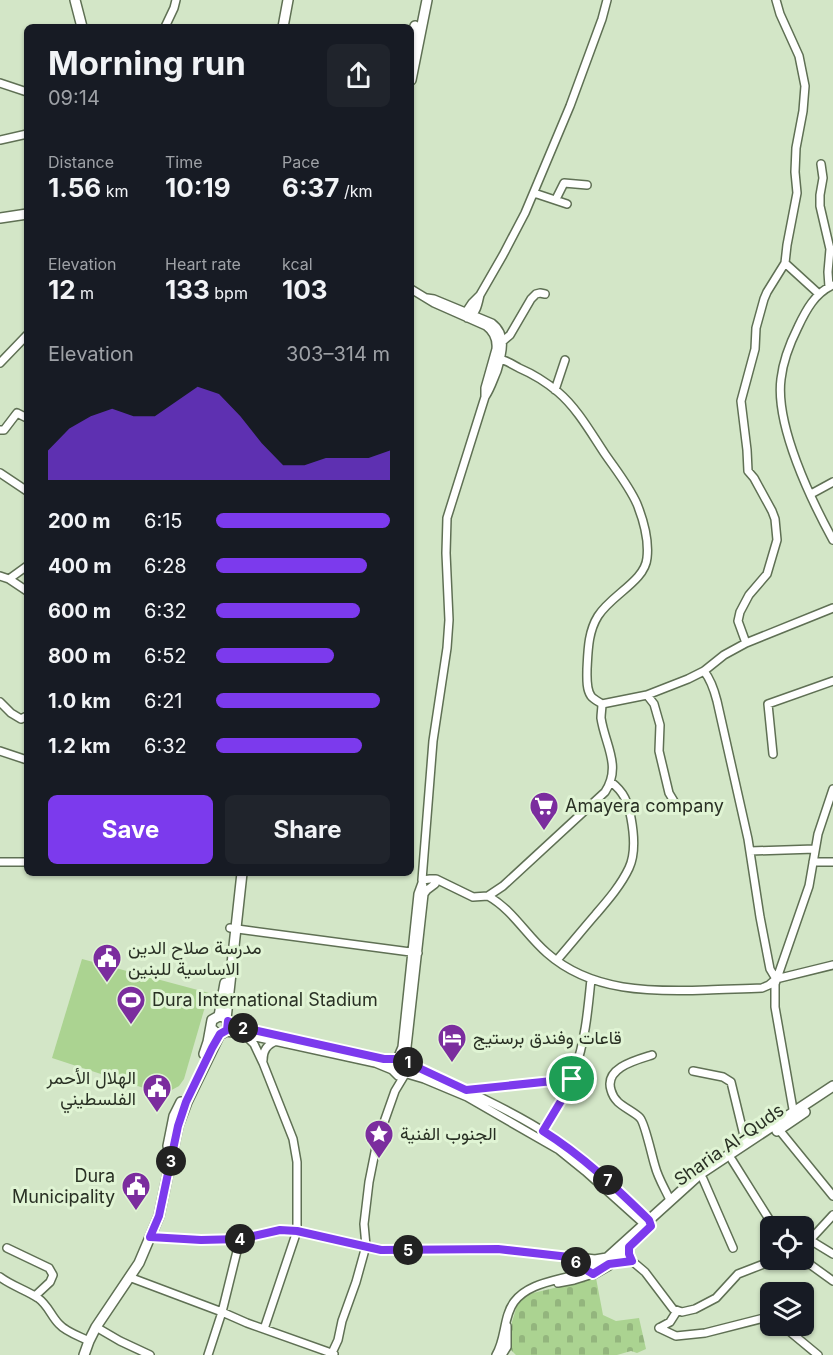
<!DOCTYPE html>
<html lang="en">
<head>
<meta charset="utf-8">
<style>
  body { margin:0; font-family:Inter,Vazirmatn,sans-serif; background:#20242c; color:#f1f3f6; height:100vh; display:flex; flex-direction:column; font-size:22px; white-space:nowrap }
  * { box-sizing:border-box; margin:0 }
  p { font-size:20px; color:#9ea1a6 }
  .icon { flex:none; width:33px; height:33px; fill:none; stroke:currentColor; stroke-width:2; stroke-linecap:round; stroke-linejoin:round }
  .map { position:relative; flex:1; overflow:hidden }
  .side { position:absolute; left:24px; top:24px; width:390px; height:852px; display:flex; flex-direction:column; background:#171b24; border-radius:9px; box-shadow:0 2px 4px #0004 }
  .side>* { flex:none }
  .tools { position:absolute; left:760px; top:1216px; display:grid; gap:12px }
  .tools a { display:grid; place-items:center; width:54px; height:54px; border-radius:9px; background:#171b24; box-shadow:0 2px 4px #0004; font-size:30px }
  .pin { position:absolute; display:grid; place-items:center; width:51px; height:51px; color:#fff; margin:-26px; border:3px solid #fff; border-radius:50%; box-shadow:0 2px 6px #0007 }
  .km { position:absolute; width:30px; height:30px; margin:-15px; border-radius:50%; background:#222; color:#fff; font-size:16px; line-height:30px; text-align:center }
  .round { display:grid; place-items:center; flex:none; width:63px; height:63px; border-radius:9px; background:#20242c }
  .summary { display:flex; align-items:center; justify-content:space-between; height:102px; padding:0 24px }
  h1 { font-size:33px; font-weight:700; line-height:45px }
  .stats { display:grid; grid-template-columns:repeat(3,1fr); gap:9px; height:102px; padding:6px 24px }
  .stats div { display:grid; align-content:center }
  .stats b { font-size:26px; font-weight:700 }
  .stats small { font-size:16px; font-weight:400 }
  .stats p { font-size:16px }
  .chart { height:168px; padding:12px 24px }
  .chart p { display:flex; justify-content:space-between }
  .chart svg { width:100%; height:108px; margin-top:6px; fill:#7c3aed; opacity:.7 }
  .primary-button { display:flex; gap:12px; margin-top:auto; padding:12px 24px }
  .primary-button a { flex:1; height:69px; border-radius:9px; background:#7c3aed; color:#fff; font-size:24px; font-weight:700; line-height:69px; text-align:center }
  .primary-button a+a { background:#20242c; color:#f1f3f6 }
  ul { padding:0 24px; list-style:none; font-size:20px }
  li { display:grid; grid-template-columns:96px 72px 1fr; align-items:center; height:45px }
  li i { height:15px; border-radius:8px; background:#7c3aed }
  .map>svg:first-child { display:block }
  .green { fill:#abd391 }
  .cemetery { fill:url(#cemetery-stones) }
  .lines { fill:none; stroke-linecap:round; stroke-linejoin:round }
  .street-casing { stroke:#5f7054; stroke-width:10 }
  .secondary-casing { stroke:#5f7054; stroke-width:12 }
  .street { stroke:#fff; stroke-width:7 }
  .secondary { stroke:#fff; stroke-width:9 }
  .route-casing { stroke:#fff; stroke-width:12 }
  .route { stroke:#7c3aed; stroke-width:8 }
  .labels { text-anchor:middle; stroke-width:6; stroke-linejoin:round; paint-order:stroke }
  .poi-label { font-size:18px; fill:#293024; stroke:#e0f4d4; text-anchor:start }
  .street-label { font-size:18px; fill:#293024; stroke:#e0f4d4 }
</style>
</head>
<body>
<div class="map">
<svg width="833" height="1355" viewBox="0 0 833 1355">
  <defs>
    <pattern id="cemetery-stones" width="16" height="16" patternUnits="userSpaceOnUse" patternTransform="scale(1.5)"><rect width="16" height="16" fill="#abd391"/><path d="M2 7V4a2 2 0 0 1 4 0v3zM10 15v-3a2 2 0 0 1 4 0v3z" fill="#93b57d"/></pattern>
  </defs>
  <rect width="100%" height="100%" fill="#d3e6c7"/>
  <!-- green -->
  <path class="green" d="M82 959 209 993 184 1079 179 1086 168 1092 159 1093 52 1058Z"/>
  <!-- cemetery -->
  <path class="cemetery" d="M596 1278 603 1315 616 1321 639 1318 646 1349 637 1353 631 1351 617 1355H516L510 1349 512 1322 518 1302 529 1294Z"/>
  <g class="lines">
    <!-- street casing -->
    <g class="street-casing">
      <path id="street" d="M165 27 174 8 176 0
        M0 83 27 92
        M0 140 27 134
        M821 164 823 178 820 195V206L830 249 828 272 829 287
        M534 193 567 204
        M556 199 564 183 587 185
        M785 263 819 294
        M833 285C815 293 806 310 798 327 790 343 783 361 781 379 775 425 811 500 833 540
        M411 289 434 303 486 326C494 332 497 339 496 349L485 388V396
        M470 316C477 312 478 303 480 295
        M467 318 466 312 472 303 480 295 503 255 525 213 570 106 602 19 607 0
        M503 341 510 335 531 299 536 294 540 293 545 294
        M494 360C503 358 510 363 519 368 533 374 546 382 558 392 577 408 591 433 605 454 616 470 629 486 637 504 643 519 649 541 647 558 645 581 611 595 598 616 588 632 588 651 587 669 587 677 586 689 591 696 593 699 599 702 602 704
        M0 363 27 335
        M555 390 565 360
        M0 430H4L17 413 27 418
        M0 473 27 491
        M811 494 833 482
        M0 576 9 579 27 591
        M9 579 27 566
        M746 643 738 621 740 612 749 595 767 574 777 540 775 519 772 511 754 478 748 471 747 450 741 401 755 349 756 328 764 299 767 292 785 263 787 245 797 193 795 172 796 148 803 111 805 86 799 56 780 14 776 0
        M704 671C711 680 714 689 717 701L748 839 760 917 770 969 776 979
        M647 695 654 704 660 725 659 751 669 793 675 803 680 807
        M0 702 11 713 21 719 27 716
        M0 751 27 760
        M773 754 768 704 833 681
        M750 851 815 849
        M0 862H27
        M813 862H833
        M422 880 430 879H436L473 897 488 896 503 886 605 792C622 766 605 745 601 718 601 714 602 708 602 704L647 695 688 679 704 671 724 655 746 643 833 608
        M424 894 427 890 435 884
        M488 896C513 910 526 935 547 953 591 992 651 992 707 990 725 989 744 989 762 988L769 985 776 979 833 965
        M230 928 418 953
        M557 960C570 945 583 929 596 914 608 900 621 885 629 868 636 853 634 834 631 818 628 802 624 792 611 782
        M228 1021 240 1027 385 1059H396
        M225 1032 242 1034 375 1063 392 1070 398 1076 405 1075
        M244 1034 254 1044 263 1063 293 1139 297 1162V1231L264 1329
        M652 1055C636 1060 604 1068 611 1090 612 1094 614 1098 618 1102 623 1107 637 1114 640 1118 645 1123 652 1157 655 1166 658 1178 665 1189 670 1200
        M397 1059 402 1047 418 894 422 883
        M263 1060C263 1050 267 1045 276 1041
        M407 1061V1047L424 894 422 880 433 741 447 648 449 620 446 553 447 518 485 397C491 388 493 380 497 371 502 354 508 335 492 323L434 299 427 298
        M409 1063C427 1073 445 1080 463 1089 493 1103 524 1118 552 1137 588 1160 618 1190 649 1220L650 1226
        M392 1070V1065L396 1059 402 1058 409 1063
        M693 1071 723 1077 731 1082 746 1144
        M407 1074 424 1079 467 1097 559 1150 585 1171 644 1224 648 1225
        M467 1090 571 1079
        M794 1115 775 1007V984L809 886 818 834 833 789
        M776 1126 833 1196
        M542 1135C552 1114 566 1095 574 1072 585 1043 588 1010 591 979
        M732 1160 774 1227
        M703 1179 733 1248
        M150 1237 201 1240 240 1239 280 1230 297 1231 381 1250 498 1249 569 1257 583 1268 593 1274
        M810 1240 833 1254
        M804 1244 810 1240 833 1215
        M7 1248 49 1268 53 1275 50 1282 35 1296
        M804 1260 833 1281
        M632 1261 645 1272 673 1309 682 1312 695 1309 716 1298 738 1274 774 1260
        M611 1264 632 1261
        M0 1277C12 1286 26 1290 38 1298 48 1305 51 1316 59 1324 66 1332 79 1336 89 1341
        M129 1277 222 1312 247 1323 334 1354
        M558 1283 574 1280 593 1274
        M783 1326 818 1355
        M96 1327 120 1341 150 1355
        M659 1328 676 1336 705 1333 764 1318 771 1319
        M659 1328 670 1322 677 1311
        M208 1355 222 1312 240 1239
        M331 1355 338 1340 342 1321 356 1282 366 1246 364 1224 369 1182 377 1142 395 1091 404 1076
        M496 1355C506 1339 503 1317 514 1302 528 1283 556 1281 577 1274 588 1271 597 1265 606 1259
        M502 1355 507 1347V1326"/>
    </g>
    <!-- secondary casing -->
    <g class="secondary-casing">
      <path id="secondary" d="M75 0 82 27
        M283 27 288 0
        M411 46 415 26
        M411 80 427 0
        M0 218 27 214
        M219 1016 225 983
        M226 1019 242 873
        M204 1054 208 1042 212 1020 219 1016 224 1017 228 1021 227 1030 223 1033 217 1034 211 1028
        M777 1131 805 1112
        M168 1146 174 1116 181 1102
        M569 1257 595 1260 607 1258 700 1174 833 1086
        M593 1274 609 1265 629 1246
        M84 1355 89 1341 96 1327 139 1263 159 1216 178 1126 187 1102 220 1034"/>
    </g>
    <!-- street -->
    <use href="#street" class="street"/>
    <!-- secondary -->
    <use href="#secondary" class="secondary"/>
  </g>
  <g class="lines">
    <!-- route casing -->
    <g class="route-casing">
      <path id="route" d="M228 1021 240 1027 384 1059H405L409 1063 419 1068 466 1090 572 1079 564 1096 543 1131C583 1156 616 1188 649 1220L651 1226 629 1247V1254L632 1261 609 1264 593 1274 583 1268 569 1257 498 1249 381 1250 297 1231 280 1230 240 1239 201 1240 150 1237 159 1216 178 1126 186 1102 212 1048 220 1034 227 1030Z"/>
    </g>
    <!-- route -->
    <use href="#route" class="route"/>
  </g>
  <!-- icons -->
  <defs>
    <g id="supermarket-pin" transform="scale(1.5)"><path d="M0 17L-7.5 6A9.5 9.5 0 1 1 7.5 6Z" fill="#7b2d9e" stroke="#e0f4d4"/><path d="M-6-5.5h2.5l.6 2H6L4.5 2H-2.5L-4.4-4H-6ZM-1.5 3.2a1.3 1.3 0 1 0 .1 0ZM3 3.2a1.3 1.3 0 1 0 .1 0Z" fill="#fff"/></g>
    <g id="civic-pin" transform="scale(1.5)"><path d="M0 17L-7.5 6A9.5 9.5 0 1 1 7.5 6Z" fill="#7b2d9e" stroke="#e0f4d4"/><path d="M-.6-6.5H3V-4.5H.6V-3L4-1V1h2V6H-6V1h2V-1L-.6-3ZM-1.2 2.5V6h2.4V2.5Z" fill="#fff"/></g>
    <g id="stadium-pin" transform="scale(1.5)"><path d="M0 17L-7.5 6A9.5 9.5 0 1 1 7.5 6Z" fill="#7b2d9e" stroke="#e0f4d4"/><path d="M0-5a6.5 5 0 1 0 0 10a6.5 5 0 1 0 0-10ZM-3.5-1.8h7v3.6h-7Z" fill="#fff"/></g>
    <g id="hotel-pin" transform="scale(1.5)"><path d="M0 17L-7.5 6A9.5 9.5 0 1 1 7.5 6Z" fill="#7b2d9e" stroke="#e0f4d4"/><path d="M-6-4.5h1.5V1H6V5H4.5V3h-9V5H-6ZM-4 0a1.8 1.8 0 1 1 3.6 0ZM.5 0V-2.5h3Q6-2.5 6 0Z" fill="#fff"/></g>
    <g id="sight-pin" transform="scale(1.5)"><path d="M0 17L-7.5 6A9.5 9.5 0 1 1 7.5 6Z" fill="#7b2d9e" stroke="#e0f4d4"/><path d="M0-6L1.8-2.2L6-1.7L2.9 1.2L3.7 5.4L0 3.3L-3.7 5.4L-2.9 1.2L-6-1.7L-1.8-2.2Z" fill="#fff"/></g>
  </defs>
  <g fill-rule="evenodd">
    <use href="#supermarket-pin" x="544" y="806"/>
    <use href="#civic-pin" x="107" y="958"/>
    <use href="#stadium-pin" x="131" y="1000"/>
    <use href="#hotel-pin" x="452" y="1038"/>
    <use href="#civic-pin" x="157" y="1088"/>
    <use href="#sight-pin" x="379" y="1134"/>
    <use href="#civic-pin" x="136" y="1186"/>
  </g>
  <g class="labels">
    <!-- poi labels -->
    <g class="poi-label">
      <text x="565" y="812">Amayera company</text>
      <text x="128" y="954">مدرسة صلاح الدين<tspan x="128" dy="21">الاساسية للبنين</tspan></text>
      <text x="152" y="1006">Dura International Stadium</text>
      <text x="473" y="1044">قاعات وفندق برستيج</text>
      <text x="136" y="1084" text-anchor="end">الهلال الأحمر<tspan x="136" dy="21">الفلسطيني</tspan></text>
      <text x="400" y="1140">الجنوب الفنية</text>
      <text x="115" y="1182" text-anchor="end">Dura<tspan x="115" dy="21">Municipality</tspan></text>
    </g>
    <!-- street labels -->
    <g class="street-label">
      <text transform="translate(729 1145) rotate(-35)" y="6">Sharia Al-Quds</text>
    </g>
  </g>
</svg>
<div class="tools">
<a><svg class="icon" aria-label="locate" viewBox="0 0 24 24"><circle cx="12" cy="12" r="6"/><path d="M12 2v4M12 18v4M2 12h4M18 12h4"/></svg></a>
<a><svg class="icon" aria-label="layers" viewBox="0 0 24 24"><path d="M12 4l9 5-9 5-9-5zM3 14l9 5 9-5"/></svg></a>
</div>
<div class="pin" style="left:572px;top:1079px;background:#1e9e55"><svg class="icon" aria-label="arrive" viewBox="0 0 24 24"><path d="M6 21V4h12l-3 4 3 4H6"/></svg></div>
<b class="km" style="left:408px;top:1062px">1</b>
<b class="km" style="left:243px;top:1028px">2</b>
<b class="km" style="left:171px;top:1161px">3</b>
<b class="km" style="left:240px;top:1239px">4</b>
<b class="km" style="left:408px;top:1250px">5</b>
<b class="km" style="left:576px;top:1262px">6</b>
<b class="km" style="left:608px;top:1180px">7</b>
<section class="side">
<div class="summary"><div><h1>Morning run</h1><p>09:14</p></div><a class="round"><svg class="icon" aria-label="share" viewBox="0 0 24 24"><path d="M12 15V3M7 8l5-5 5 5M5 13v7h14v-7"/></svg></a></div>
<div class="stats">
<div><p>Distance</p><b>1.56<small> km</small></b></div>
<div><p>Time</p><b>10:19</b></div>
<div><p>Pace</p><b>6:37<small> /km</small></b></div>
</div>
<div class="stats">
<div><p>Elevation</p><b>12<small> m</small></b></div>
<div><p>Heart rate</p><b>133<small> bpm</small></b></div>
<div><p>kcal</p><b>103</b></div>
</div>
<div class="chart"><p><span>Elevation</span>303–314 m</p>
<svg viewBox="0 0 160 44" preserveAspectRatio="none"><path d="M0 44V32L10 23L20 18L30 15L40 18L50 18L60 12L70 6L80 9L90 18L100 29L110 38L120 38L130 35L140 35L150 35L160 32V44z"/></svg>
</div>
<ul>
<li><b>200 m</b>6:15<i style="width:100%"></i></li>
<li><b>400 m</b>6:28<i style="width:87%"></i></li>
<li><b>600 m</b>6:32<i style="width:83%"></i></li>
<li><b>800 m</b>6:52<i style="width:68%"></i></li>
<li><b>1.0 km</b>6:21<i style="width:94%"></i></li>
<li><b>1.2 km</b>6:32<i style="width:84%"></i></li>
</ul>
<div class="primary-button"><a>Save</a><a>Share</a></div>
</section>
</div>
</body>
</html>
